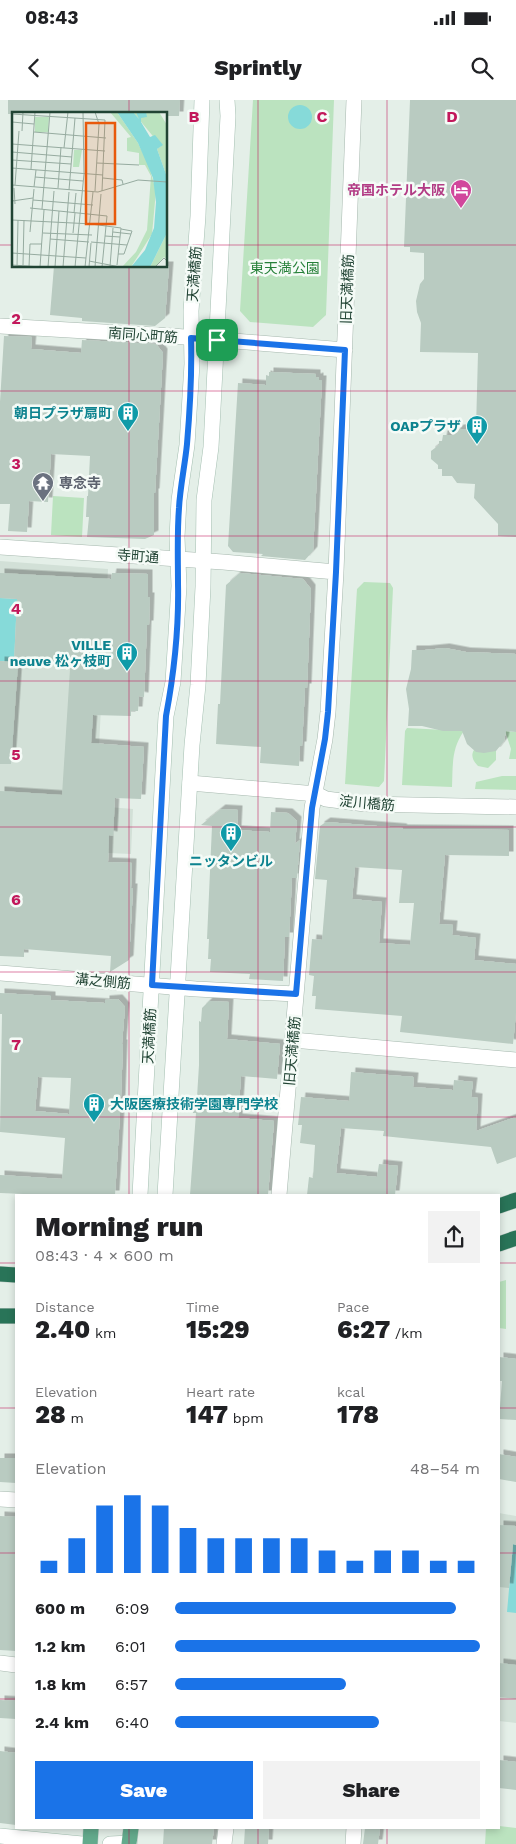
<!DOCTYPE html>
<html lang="en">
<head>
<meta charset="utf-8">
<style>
  body { margin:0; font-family:"Work Sans","Noto Sans JP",sans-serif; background:#f2f2f2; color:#202124; height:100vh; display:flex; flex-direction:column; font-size:19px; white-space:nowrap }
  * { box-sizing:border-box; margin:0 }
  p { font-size:16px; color:#757577 }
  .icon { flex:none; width:28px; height:28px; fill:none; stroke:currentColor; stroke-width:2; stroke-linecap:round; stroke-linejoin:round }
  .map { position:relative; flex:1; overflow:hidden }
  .drawer { position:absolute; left:15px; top:1094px; width:485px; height:635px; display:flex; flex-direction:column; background:#fff; border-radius:0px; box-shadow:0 2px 8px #0003 }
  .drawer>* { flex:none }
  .pin { position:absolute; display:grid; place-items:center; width:42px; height:42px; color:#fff; margin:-21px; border-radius:10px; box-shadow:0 2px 8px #0006 }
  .round { display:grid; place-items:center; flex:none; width:52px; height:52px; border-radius:0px; background:#f2f2f2 }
  .head { display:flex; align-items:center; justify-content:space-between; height:85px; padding:0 20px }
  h1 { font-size:28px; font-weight:800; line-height:38px }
  .figures { display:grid; grid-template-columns:repeat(3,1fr); gap:8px; height:85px; padding:5px 20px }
  .figures div { display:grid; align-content:center }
  .figures b { font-size:25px; font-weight:800 }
  .figures small { font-size:14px; font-weight:400 }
  .figures p { font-size:14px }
  .chart { height:140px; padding:10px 20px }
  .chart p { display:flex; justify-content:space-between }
  .chart svg { width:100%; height:90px; margin-top:5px; stroke:#1a73e8; stroke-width:6 }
  .cta { display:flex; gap:10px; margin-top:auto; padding:10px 20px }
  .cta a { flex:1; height:58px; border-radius:0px; background:#1a73e8; color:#fff; font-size:20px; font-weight:800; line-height:58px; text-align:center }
  .cta a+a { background:#f2f2f2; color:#202124 }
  ul { padding:0 20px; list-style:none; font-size:16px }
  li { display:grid; grid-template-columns:80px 60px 1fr; align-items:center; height:38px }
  li i { height:12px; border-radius:6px; background:#1a73e8 }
  .status { display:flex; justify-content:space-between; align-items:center; height:35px; padding:0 25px; background:#fff; direction:ltr }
  .status svg { height:14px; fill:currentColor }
  header { display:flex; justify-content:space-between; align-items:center; height:65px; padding:0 20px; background:#fff; font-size:22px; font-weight:800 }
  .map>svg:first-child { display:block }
  .built { fill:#d2e0d7 }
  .green { fill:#bbe3bf }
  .water { fill:#86dad9 }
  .building { fill:#b9cbc1; fill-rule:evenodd; filter:url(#shadow) }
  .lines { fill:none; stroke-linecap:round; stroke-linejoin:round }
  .street-casing { stroke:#a6b8ae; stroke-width:16 }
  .secondary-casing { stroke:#a4bfb1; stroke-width:16 }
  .primary-casing { stroke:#c1cbc6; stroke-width:16 }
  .highway-casing { stroke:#c1cbc6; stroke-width:16 }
  .street { stroke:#fff; stroke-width:15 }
  .secondary { stroke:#fff; stroke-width:15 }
  .primary { stroke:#63aa8c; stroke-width:15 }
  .highway { stroke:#297458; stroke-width:15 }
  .route-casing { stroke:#fff; stroke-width:10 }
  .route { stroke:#1a73e8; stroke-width:6 }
  .grid { fill:none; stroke:#c2185b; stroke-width:1; stroke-opacity:0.55 }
  .labels { text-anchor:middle; stroke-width:5; stroke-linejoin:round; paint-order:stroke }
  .hotel-label { font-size:14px; font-weight:bold; fill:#b23c85; stroke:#f5fbf7; text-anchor:end }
  .park-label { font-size:14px; fill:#268039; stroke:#f5fbf7 }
  .street-label { font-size:14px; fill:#214434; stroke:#f5fbf7 }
  .culture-label { font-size:14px; font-weight:bold; fill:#0d838f; stroke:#f5fbf7; text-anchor:end }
  .worship-label { font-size:14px; font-weight:bold; fill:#5b616d; stroke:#f5fbf7; text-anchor:start }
  .inset-road { fill:none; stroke:#96aba0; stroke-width:1 }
  .view { fill:#e8590c; fill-opacity:0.15; stroke:#e8590c; stroke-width:2.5 }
  .inset-edge { fill:none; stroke:#214434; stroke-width:2.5 }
  .grid-label { font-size:16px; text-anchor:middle; font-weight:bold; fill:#c2185b; stroke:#f5fbf7; stroke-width:5; stroke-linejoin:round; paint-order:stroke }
</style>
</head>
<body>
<div class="status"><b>08:43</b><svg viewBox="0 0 49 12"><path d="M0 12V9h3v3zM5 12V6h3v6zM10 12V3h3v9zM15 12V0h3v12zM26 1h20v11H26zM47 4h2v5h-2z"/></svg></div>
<header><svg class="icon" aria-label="back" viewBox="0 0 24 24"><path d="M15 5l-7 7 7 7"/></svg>Sprintly<svg class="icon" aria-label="search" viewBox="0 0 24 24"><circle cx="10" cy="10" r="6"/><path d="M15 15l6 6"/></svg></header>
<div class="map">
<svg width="516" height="1744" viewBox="0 0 516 1744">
  <defs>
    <filter id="shadow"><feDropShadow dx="4.5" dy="-4.5" stdDeviation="0" flood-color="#0004"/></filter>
  </defs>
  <rect width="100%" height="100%" fill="#e4efe8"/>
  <!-- built -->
  <path class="built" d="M0 461 108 469 96 706 133 709 131 754 62 751 0 802Z
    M499 1413 516 1416V1623L499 1621Z"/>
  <!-- green -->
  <path class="green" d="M253 0H334L326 215 313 227 250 222 240 211Z
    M53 396 84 398 82 437 51 435Z
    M364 482 390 483 393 488 384 681 379 687 345 684 357 489Z
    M407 628 464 631C451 649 453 666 452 687L402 685 405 631Z
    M505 631 516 632V659H509L511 649Z
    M474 650 496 651V660L488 668 478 666C474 662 470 656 474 650Z
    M502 676H516V690L475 689 476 682Z
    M506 1180V1229L499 1228V1182Z
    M499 1726 516 1728V1744H485L486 1728H499Z"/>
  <!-- water -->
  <path class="water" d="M288 17a12 12 0 1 1 24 0a12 12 0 1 1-24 0Z
    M0 498 17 499 14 562 0 561Z
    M513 1444 516 1445V1513L507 1512Z"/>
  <!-- building -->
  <path class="building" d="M8 0H180L179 16H166V14L112 12 8 14Z
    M410 0H516V437L498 436V424L474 398 475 384 457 383 452 376H442V369H438V365L431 359V351L439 345V341H442L443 335H454L459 329H476L478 253 420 252 421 223 417 212 416 201 420 184 424 179V153L410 152V147H404Z
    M54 166H169L165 218 155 226 82 221V218L50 215Z
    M4 236 32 237 31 249 81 253 82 240 156 244 163 253 155 393H154V435L145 439 87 437 89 417H86L87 396H88L90 356 51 354 48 402 29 401 27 432 8 431 10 404H0V302Z
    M269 272 316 274V278L319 277V280H322L313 451 305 460 261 456 263 454 233 452 228 446 238 283 266 285V275L269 276Z
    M0 473 111 479 112 473 148 474V497H150L149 525H147L144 597 139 596 138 611H131V616L93 615 91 643 144 647 141 699 115 698 113 736 109 735 108 762 132 763 131 788H133L129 860 110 872 111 856 24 849V857L0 856V691L62 695 70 569H66V566L18 563 11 664H0V561L14 562 17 499 0 498Z
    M240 473 303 479 311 489 307 588H305L302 646H300L299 666 260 663 261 647 216 644 218 604H220L226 485Z
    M445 548 466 552 516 554V632L506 631 504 641 496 651 484 653 476 652 467 644 462 631H443L422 626H408L409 609 406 589 411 569 412 550H425Z
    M221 709 238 710 237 730 270 732 271 712 288 713 297 721 295 744 300 740 297 778H292L289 837H285L283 881 249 879 250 874 210 872 211 859H208L209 839H207L212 726 201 725Z
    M326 722 403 728 402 729 509 730V756L445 755 439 824 453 825 452 835 476 838 474 860 516 864V912L513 944 400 932 402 916 315 909 316 896H312L314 876 309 875 312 839 322 840 327 780 315 779 320 726ZM355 767 402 770 399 803H414L410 845 379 843 382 802 352 799Z
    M0 893 51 896V900L105 903V900L118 899 125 907 122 944H123L121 997 115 1095H45L0 1093V1075L62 1079 65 1038 0 1032 2 914H0ZM38 977 71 978 69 1014 35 1011Z
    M209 901 229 902 227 939 280 944 277 979 241 976 238 1018 274 1021 268 1095H190L196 1013H193L194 996 197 997 199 965V921L201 922 202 908Z
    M351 972 414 977 413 987 453 990 454 980 473 982 471 997 478 998 476 1031 516 1017V1057L497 1064 491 1047 383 1036 384 1031 341 1028 336 1073 377 1077 379 1064 398 1066 395 1095H307L309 1077 313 1078 315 1045 300 1043 302 1025H298L301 997 349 1001Z
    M499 1257 516 1259V1320L499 1319 502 1281H499Z
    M499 1354 516 1357V1382L499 1379Z
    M0 1358H16V1383L0 1382Z
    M0 1416 16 1417 15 1478 16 1479V1551L0 1550Z
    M499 1425 516 1426V1445L513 1444 509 1488 499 1487Z
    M499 1563 516 1565V1599L499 1597Z
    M0 1600 16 1601V1619L0 1618Z
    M0 1651 16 1653V1725L0 1723Z
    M499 1660 516 1662V1690L499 1688Z
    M164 1728H214L212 1744H163Z
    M245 1728H269L268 1744H244Z
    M365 1728H380L378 1744H363Z"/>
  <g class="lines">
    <!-- street casing -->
    <g class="street-casing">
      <path id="street" d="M0 226 172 236 345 250
        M0 447 223 462 336 472
        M190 683 316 694 326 699 365 704 516 707
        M0 873 196 889 296 894
        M293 940 516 960
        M279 1095 312 708 325 639 328 612 336 472 354 0
        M0 1399 16 1400
        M0 1563 16 1565
        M224 1744 226 1728
        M353 1744 354 1728"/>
    </g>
    <!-- secondary casing -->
    <g class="secondary-casing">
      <path id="secondary" d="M140 1095 166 616 173 582 179 486 177 437 179 400 187 345 192 264 191 211 198 116 202 0
        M165 1095 192 645 198 585 203 487 204 400 211 347 228 16 227 0
        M0 1736 82 1744
        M110 1744 130 1743"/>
    </g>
    <!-- primary casing -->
    <g class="primary-casing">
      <path id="primary" d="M90 1744 91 1728
        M129 1744 131 1728"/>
    </g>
    <!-- highway casing -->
    <g class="highway-casing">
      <path id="highway" d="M499 1106 516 1100
        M499 1144 516 1138
        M0 1174 16 1175
        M0 1216H16"/>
    </g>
    <!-- street -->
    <use href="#street" class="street"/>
    <!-- secondary -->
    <use href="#secondary" class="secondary"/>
    <!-- primary -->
    <use href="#primary" class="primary"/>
    <!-- highway -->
    <use href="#highway" class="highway"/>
  </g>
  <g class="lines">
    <!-- route casing -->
    <g class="route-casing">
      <path id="route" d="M191 238 345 250 336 472 328 612 325 639 312 708 296 894 152 885 166 616C174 573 179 528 178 484 178 458 177 433 179 408 180 387 185 365 187 344 190 309 192 273 191 238Z"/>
    </g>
    <!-- route -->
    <use href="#route" class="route"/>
  </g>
  <!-- grid -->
  <path class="grid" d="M129 0V14M258 0V1095M387 0V1095M0 145H14M166 145H516M129 166V1095M0 291H516M0 436H516M0 581H516M0 727H516M0 872H516M0 1017H516M0 1163H16M499 1163H516M0 1308H16M499 1308H516M0 1453H16M499 1453H516M0 1599H16M499 1599H516M129 1728V1744M258 1728V1744M387 1728V1744"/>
  <!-- icons -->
  <defs>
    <g id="hotel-pin" transform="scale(1.125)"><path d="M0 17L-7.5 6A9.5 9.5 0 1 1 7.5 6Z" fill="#d1479c" stroke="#f5fbf7"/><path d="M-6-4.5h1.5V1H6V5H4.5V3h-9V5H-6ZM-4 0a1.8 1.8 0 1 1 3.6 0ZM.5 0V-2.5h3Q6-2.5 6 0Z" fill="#fff"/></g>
    <g id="building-pin" transform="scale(1.125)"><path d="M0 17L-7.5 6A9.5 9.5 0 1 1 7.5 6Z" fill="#0f9aa8" stroke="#f5fbf7"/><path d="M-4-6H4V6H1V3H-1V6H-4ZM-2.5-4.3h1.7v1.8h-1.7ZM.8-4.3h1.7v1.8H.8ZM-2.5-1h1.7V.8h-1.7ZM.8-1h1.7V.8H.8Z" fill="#fff"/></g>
    <g id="temple-pin" transform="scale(1.125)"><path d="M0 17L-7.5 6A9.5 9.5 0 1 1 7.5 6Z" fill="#6b7280" stroke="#f5fbf7"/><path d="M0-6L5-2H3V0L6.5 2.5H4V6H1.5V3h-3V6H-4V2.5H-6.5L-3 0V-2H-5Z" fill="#fff"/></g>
  </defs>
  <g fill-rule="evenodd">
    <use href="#hotel-pin" x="461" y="90"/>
    <use href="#building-pin" x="128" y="313"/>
    <use href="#building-pin" x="477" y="326"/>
    <use href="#temple-pin" x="43" y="383"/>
    <use href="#building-pin" x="127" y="553"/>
    <use href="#building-pin" x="231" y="733"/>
    <use href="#building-pin" x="94" y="1004"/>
  </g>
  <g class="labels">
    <!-- hotel labels -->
    <g class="hotel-label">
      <text x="445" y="95">帝国ホテル大阪</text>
    </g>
    <!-- park labels -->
    <g class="park-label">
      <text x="285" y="173">東天満公園</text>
    </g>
    <!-- street labels -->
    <g class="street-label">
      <text transform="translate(194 174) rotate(-86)" y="5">天満橋筋</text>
      <text transform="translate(347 189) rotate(-88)" y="5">旧天満橋筋</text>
      <text transform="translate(143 235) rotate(4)" y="5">南同心町筋</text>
      <text transform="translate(138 456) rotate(4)" y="5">寺町通</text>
      <text transform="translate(367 703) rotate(5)" y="5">淀川橋筋</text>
      <text transform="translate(103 881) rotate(5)" y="5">溝之側筋</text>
      <text transform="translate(149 936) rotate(-87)" y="5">天満橋筋</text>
      <text transform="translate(292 951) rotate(-85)" y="5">旧天満橋筋</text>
    </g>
    <!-- culture labels -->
    <g class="culture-label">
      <text x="112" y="318">朝日プラザ扇町</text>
      <text x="461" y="331">OAPプラザ</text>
      <text x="111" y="550">VILLE<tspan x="111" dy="16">neuve 松ヶ枝町</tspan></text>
      <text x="231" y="766" text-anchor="middle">ニッタンビル</text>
      <text x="110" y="1009" text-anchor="start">大阪医療技術学園専門学校</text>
    </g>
    <!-- worship labels -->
    <g class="worship-label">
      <text x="59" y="388">専念寺</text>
    </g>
  </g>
  <!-- overview -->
  <g transform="translate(12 12)">
    <rect width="155" height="155" fill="#e4efe8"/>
    <path d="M98 0H105L126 31 137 54 144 79 140 122 119 155H110L124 140 135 118 139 64 133 53H127V41L115 39V26L119 25ZM121 0H147L155 13V65L145 37 149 34ZM23 5H37L36 20H23ZM62 38H70L67 55H61ZM155 121V148L152 145 143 155H138Z" fill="#bbe3bf"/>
    <path d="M105 0H121L127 7 124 0H134L135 5 129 6V10L138 25 143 23 151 33 145 37 155 65V121L138 155H119L133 138 142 116 144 90 141 66 126 31Z" fill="#86dad9"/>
    <path class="inset-road" d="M0 2 93 8 90 79M0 10 22 12M10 19 11 0M22 20 94 26M0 32 93 39M52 36 56 0M0 40 60 45M0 48 59 52M85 51 127 53M0 56 91 63M19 57 23 0M23 65 71 69M91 66 110 68 111 72M0 73 86 80 126 68 155 70M3 73 7 19M22 75 24 58M2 76 3 92M46 76 49 35M57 78 63 6M83 79 87 12 83 0M21 88 81 93M0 89 21 86M18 96 95 104 90 155M30 97 38 0M62 101 64 81M0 108 81 112M79 112 109 116 105 153M18 120 22 77M101 120 119 122M31 121 80 123M61 121 63 101M93 124 108 125M38 127 77 130M79 130 115 133M0 141 74 146M106 142H112L120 119 109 117M77 149 108 155M0 153 29 155M11 153 12 108M5 155 6 108M17 155 18 132H30M28 155 32 98M36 155 42 79M43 155 47 99M51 155 57 80M63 155 72 62 71 0M73 155 81 80M77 155 79 131M83 155 89 82M98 155 101 116M143 155 152 146 155 149"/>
    <path class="view" d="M74 11H103V112H74Z"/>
    <rect width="155" height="155" class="inset-edge"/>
  </g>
  <g class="grid-label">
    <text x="194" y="22">B</text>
    <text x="322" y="22">C</text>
    <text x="452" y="22">D</text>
    <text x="16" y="224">2</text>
    <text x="16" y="369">3</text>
    <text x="16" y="514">4</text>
    <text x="16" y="660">5</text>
    <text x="16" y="805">6</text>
    <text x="16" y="950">7</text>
  </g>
</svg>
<div class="pin" style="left:217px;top:240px;background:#1e9e55"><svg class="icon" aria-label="arrive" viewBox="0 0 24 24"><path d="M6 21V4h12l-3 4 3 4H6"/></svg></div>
<section class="drawer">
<div class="head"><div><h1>Morning run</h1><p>08:43 · 4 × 600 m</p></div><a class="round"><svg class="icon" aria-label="share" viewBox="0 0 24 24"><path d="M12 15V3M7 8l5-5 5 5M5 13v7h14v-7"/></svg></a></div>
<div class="figures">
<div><p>Distance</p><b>2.40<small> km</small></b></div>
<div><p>Time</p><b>15:29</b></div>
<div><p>Pace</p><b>6:27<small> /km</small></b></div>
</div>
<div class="figures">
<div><p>Elevation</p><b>28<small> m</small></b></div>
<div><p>Heart rate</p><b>147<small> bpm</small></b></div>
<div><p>kcal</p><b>178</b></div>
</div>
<div class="chart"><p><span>Elevation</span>48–54 m</p>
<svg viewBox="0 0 160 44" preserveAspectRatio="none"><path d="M5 44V38M15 44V27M25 44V11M35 44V6M45 44V11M55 44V22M65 44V27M75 44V27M85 44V27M95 44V27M105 44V33M115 44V38M125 44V33M135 44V33M145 44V38M155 44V38"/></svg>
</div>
<ul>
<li><b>600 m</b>6:09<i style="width:92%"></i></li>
<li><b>1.2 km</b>6:01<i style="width:100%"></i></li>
<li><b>1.8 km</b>6:57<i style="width:56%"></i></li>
<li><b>2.4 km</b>6:40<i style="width:67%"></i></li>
</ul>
<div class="cta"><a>Save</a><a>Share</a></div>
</section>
</div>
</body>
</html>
